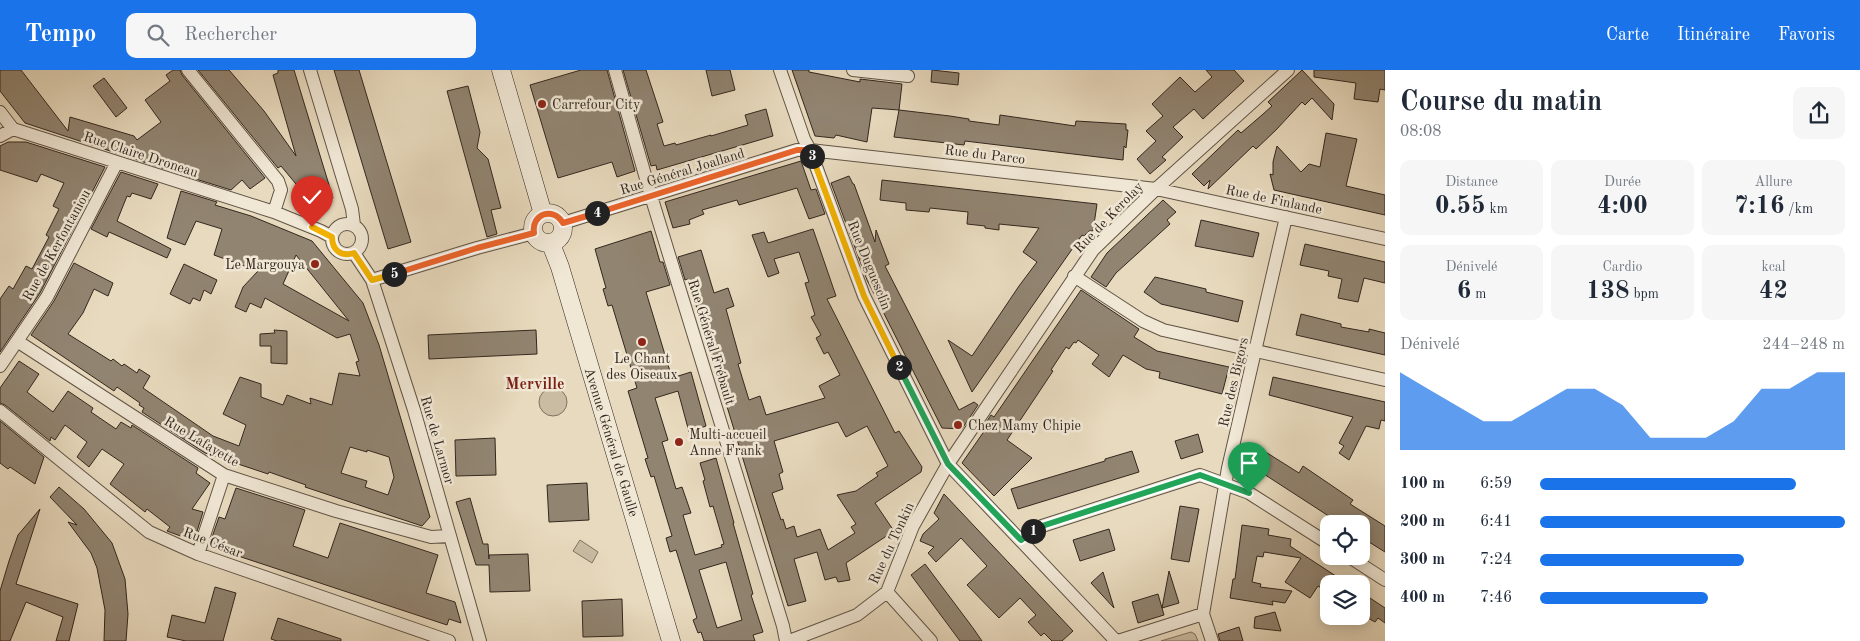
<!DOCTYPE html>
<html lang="fr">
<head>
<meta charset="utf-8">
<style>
  body { margin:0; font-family:"Old Standard TT",serif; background:#f6f6f7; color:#1f2937; height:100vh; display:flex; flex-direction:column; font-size:19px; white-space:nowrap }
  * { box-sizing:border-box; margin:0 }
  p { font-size:16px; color:#747a83 }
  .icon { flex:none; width:28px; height:28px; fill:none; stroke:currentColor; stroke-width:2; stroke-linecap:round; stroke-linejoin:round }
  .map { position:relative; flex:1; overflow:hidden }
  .side { display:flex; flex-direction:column; background:#fff; width:475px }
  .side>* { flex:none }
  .fabs { position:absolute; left:1320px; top:445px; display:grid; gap:10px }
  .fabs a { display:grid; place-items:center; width:50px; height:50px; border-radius:10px; background:#fff; box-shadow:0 2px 12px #0003; font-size:25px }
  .pin { position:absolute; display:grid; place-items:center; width:42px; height:42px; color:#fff; margin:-51px -21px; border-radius:50% 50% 50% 0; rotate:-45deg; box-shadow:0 0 5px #0007 }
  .pin .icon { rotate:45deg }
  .km { position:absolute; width:25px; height:25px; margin:-12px; border-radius:50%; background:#222; color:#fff; font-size:14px; line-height:25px; text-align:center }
  .round { display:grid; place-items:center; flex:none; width:52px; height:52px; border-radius:10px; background:#f6f6f7 }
  .head { display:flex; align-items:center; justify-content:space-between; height:85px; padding:0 15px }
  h1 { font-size:28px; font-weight:700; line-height:38px }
  .metrics { display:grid; grid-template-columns:repeat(3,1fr); gap:8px; height:85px; padding:5px 15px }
  .metrics div { display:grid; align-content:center; border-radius:10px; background:#f6f6f7; text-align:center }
  .metrics b { font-size:25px; font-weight:700 }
  .metrics small { font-size:14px; font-weight:400 }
  .metrics p { font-size:14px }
  .chart { height:140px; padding:10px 15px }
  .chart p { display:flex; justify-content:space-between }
  .chart svg { width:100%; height:90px; margin-top:5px; fill:#1a73e8; opacity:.7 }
  ul { padding:0 15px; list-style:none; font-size:16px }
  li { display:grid; grid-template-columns:80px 60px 1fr; align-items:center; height:38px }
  li i { height:12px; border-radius:6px; background:#1a73e8 }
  header { display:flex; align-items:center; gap:30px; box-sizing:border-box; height:70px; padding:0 25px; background:#1a73e8; color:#fff }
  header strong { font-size:24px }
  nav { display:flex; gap:28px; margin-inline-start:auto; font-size:18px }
  .search { width:350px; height:45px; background:#f6f6f7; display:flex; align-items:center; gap:12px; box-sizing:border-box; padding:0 18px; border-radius:10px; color:#747a83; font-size:19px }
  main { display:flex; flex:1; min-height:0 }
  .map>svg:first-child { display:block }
  .green { fill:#c9bca3; stroke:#7e7260 }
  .building { fill:#918471; stroke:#33271e; fill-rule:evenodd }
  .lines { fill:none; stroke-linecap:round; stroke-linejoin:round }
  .street-casing { stroke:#605446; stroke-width:14 }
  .secondary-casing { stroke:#33271e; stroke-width:19 }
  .street { stroke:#f0e7d5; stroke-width:12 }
  .secondary { stroke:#f0e7d5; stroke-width:18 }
  .split-1-casing { stroke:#fff; stroke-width:10 }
  .split-2-casing { stroke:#fff; stroke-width:10 }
  .split-3-casing { stroke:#fff; stroke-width:10 }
  .split-4-casing { stroke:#fff; stroke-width:10 }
  .split-5-casing { stroke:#fff; stroke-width:10 }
  .split-6-casing { stroke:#fff; stroke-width:10 }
  .split-1 { stroke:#22a559; stroke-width:6 }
  .split-2 { stroke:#22a559; stroke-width:6 }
  .split-3 { stroke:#f5b400; stroke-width:6 }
  .split-4 { stroke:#f0652b; stroke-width:6 }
  .split-5 { stroke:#f0652b; stroke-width:6 }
  .split-6 { stroke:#f5b400; stroke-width:6 }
  .poi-dot { fill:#8f2418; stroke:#f0e7d5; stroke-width:2 }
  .labels { text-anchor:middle; stroke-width:5; stroke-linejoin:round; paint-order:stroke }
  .poi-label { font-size:14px; fill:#33271e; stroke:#f0e7d5; text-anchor:start }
  .street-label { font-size:14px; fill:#33271e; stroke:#f0e7d5 }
  .quarter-label { font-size:16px; font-weight:bold; fill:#7a1f14; stroke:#f0e7d5 }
</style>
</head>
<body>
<header>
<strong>Tempo</strong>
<div class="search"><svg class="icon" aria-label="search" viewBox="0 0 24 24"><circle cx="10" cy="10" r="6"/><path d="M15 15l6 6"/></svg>Rechercher</div>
<nav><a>Carte</a><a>Itinéraire</a><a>Favoris</a></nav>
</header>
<main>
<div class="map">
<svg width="1385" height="571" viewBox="0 0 1385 571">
  <rect width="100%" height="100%" fill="#e8dabe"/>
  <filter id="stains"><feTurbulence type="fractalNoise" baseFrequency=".004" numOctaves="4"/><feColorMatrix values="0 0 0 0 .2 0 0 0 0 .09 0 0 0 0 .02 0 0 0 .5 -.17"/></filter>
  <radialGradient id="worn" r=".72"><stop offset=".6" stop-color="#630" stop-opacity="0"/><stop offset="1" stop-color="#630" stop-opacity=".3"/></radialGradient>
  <!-- green -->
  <path class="green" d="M539 332a14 14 0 1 1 28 0a14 14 0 1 1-28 0Z
    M580 470 598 482 592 493 573 481Z
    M1191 562 1195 564 1198 571H1161Z"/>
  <!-- building -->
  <path class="building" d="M0 0H21L68 61 70 47 134 66 137 70 161 52 145 30 170 11 166 5 173 0H180L182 5 265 108 250 119 242 110 231 120 186 106 187 104 166 97 165 99 25 53 0 21Z
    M198 0H229L264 41 296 86 273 5 278 3V0H294L333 128 316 138 281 96 278 98Z
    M334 0H359L411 172 388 179Z
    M581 0H607L635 101 617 107 612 92 558 108 530 15Z
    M623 0H646L663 52 657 54 664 76 675 73 676 75 711 65V66L748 55 745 45 766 39 773 66 657 100 656 95 651 96Z
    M706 0H730L735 20 712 26Z
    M792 0H809V2L860 12V9L902 14 899 40 872 38 867 72 836 65 834 68 815 66Z
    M932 0 959 3 958 15 931 12Z
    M1206 0H1234L1244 11 1203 49 1194 39 1173 57 1183 67 1162 87 1166 90 1150 104 1137 89 1156 71 1146 61 1163 46 1152 34 1180 7 1195 22 1212 7Z
    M1302 0 1334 34 1332 50 1312 28 1305 35 1302 32 1276 60 1256 79 1253 76 1208 119 1210 110 1204 116 1192 104 1238 60 1241 63 1262 45 1272 36 1268 32Z
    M1314 0H1385V20L1380 19 1378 32 1354 29 1356 13 1314 7Z
    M104 8 127 38 116 47 93 16Z
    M468 16 480 62 477 78 488 89 501 138 491 140 497 164 487 167 447 21Z
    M899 40 950 46 969 49V51L999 55 1000 45 1075 56 1076 51 1126 54V60H1128L1126 78 1124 76 1123 90 965 71 964 75 894 67Z
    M1326 63 1357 69 1346 116 1385 125V145L1274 120 1270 104 1273 105V92L1277 76 1301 102 1309 94 1320 97Z
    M8 72H26L105 97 40 223 0 282V229L9 216 13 219 26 196 32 199 49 167 46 165 59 139 53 136 64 113 41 104 37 112 0 100V76Z
    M801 91 811 120 816 119 825 144 809 149 797 118 739 135 737 130 702 140 704 144 689 150 690 154 673 158 665 132Z
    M121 102 158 114 151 129 132 123 130 127 127 126 117 151 171 179 167 188 109 162 107 167 91 159Z
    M849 106 853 114H854L875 172 876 160 889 194 885 196 959 340 974 332 978 335 962 359 942 358 867 210 831 113Z
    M882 110 1097 134 1093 161H1089L1084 166 1082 165 972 322 948 270 972 286 1019 216 1037 192 1023 182 1039 158 999 154V160L985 158V156L967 154 968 142 930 138 929 142 906 140V133L880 130Z
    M181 121 217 132 215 135 251 146 312 171 363 233 379 275 430 447 422 456 305 417 306 415 269 402 268 404 205 383 142 342 144 338 139 335 140 333 117 317 114 321 31 265 54 231 74 193 113 213 108 226 94 219 83 243 68 264 111 291 113 289 122 296 124 294 137 303 139 299 150 306 143 318 213 366 239 376 246 355 223 344 240 307 261 314V327L283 335 287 325 311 334 310 328 332 335 339 303 360 306 356 292 359 291 350 264 337 268 265 228 261 238 250 233 246 242 235 237 243 217 258 201 214 185 222 159 196 151 185 175 167 168ZM296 185 349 251 283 214ZM350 377 367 382V380L389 387 394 407 388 425 365 417 367 411 341 403Z
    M1163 130 1176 142 1167 150 1170 154 1116 203 1106 217 1091 207 1107 183Z
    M1201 150 1259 163 1253 187 1195 176Z
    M813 159 836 226 827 229 895 363 899 361 922 397 921 402 875 433 894 461 846 493 850 510 838 512 836 507 825 510 817 482 794 489 806 531 788 536 688 209 685 210 678 187 701 180 714 223 728 218 734 236 726 239 741 293 738 294 749 330 760 326 766 345 825 328 819 316 840 305 828 282 824 284 816 268 821 265 811 247 815 245 805 213 809 212 799 182 774 189 779 203 768 207 752 165 764 162 768 173ZM838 352 846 367 867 356 888 396 876 403 878 406 856 421 837 425 856 454 851 457 855 463 828 480 820 459 797 467 794 456 786 459 783 449 781 450 772 423 783 419 779 404 783 402 774 371Z
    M651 161 660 192H663L670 215 646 222 672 308 691 302 706 356 689 362 678 321 655 328 668 370 662 372 676 419 682 417 691 443 683 445 695 485 722 477 721 475 724 474 713 436 710 437 703 411 705 410 700 393 716 388 734 453H733L753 524 751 525 763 562 753 565 755 571H704L701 562 698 563 693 550 697 548 676 480 670 482 666 468 672 466 654 406 651 407 645 389 648 388 628 321 637 318 612 235 608 236 603 219 606 218 595 179ZM726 492 742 550 717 558 699 500Z
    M1305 174 1385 192V213L1364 208 1358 232 1338 228 1342 209 1328 206 1329 201 1300 195Z
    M184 194 217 210 211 224 204 220 200 231 193 228 190 234 170 224Z
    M1155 207 1206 219V222L1243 231 1238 252 1161 234 1144 222Z
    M1081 220 1139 259 1134 267 1157 281 1229 297 1222 324 1159 308 1160 302 1146 299 1123 285 1109 307 1092 294 1099 285 1078 270 1076 273 1074 272 1069 279 1066 277 1051 300 1053 301 1007 370 1032 388 994 426 962 393 985 360H981L991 345 994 347Z
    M1301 244 1341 254V257L1369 262V259L1385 263V285L1296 265Z
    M274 260 287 261V294L271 293V276H260V264L275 263Z
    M536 260 537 284 429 289 428 265Z
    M19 291 39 304 27 322 53 342 68 321 93 338 91 342 116 359 121 352 131 358 132 355 198 398 196 403 210 413 192 439 203 442 194 471 167 461 170 457 147 439 145 442 110 414 124 394 102 379 89 397 77 387 87 372 65 355 55 370 51 367 50 371 5 335 0 333V318Z
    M1273 307 1385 332V351L1381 350 1379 359 1366 356 1349 390 1339 383 1344 376 1339 373 1353 347 1269 325Z
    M0 351 44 387 35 414 10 397 8 399 0 393Z
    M1198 364 1203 382 1181 389 1175 371Z
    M495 368 496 405 456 406 455 370Z
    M1132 381 1139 402 1018 439 1011 419 1105 391V389Z
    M1264 381 1299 403 1303 396 1353 430 1350 434 1385 456V482L1361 467V454H1341L1253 397Z
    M587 413 589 450 549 452 547 415Z
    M59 417 84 439 112 473 125 509 128 544 126 571H104L105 540 97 498 91 483 68 452 77 455 50 427Z
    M236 418 305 440 293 476 328 488 340 453 438 485 426 523 455 532 461 553 449 549 447 555 220 480 211 470 219 447 225 449Z
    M944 424 1073 561 1062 571H1052L1044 563 1041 566 1028 552 1036 545 1020 528 999 548 967 515 987 496 961 468 936 492 928 483 934 477 920 471 923 464 939 449 934 443Z
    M470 428 483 474H488L489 489V485L528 484 530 521 490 522 489 495H476L456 432Z
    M1180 436 1199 439 1189 492 1171 489Z
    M40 439 16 514 78 534 69 571H56L63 547 26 532 10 571H0V521L9 491 18 465Z
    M1242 455 1269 459 1268 465 1291 469 1290 476 1348 514H1329V523L1318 516 1310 528 1285 512 1301 488 1264 482 1263 487 1257 486 1252 512 1261 514 1260 517 1292 521 1285 533 1272 531 1273 535 1230 528 1233 509H1235Z
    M1109 459 1115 480 1080 491 1073 470Z
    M925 494 973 558 982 571H960L911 505Z
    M1169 501 1179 533 1162 538Z
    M1103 502 1114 538 1091 513Z
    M215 517 236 523 223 571H186L167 567 172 545 205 553Z
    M1361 522 1385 538V553L1378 548 1375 552 1361 544Z
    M1158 524 1164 545 1138 553 1132 532Z
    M622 529 623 566 583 567 582 531Z
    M1275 542 1281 561 1254 558 1255 547Z
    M278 548 341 569V571H277L271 569Z
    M1239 557 1243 571H1220L1218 564Z"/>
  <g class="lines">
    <!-- street casing -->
    <g class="street-casing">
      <path id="street" d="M188 0 278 111 281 120 274 142
        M310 0 352 139 354 155
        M615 0 651 126 783 556 786 571
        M780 0 804 69 810 80 864 226 948 394 1116 571
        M853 0 908 6
        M0 42 13 59
        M0 66 13 59 274 142 321 161 332 167
        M563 153 797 80H810L1156 119 1385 169
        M332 169a15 15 0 1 1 30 0a15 15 0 1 1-30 0Z
        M354 183 372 210 414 340 480 571
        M1074 206 1143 251 1163 260 1385 310
        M372 210 477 178 534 163
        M17 271 224 405 336 441 431 467 449 466
        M0 296 47 227 117 92
        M0 341 149 462 198 484 449 571
        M1021 470 1028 464 1042 456 1200 405 1249 423 1329 474
        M198 484 224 405
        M1348 486 1385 510
        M887 522 931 571
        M1203 544 1228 398 1286 147
        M789 571 857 545 887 522 913 456 948 394 1093 180 1156 119 1288 0
        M1118 571 1203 544 1212 571"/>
    </g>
    <!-- secondary casing -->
    <g class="secondary-casing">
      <path id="secondary" d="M501 0 543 144
        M533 158a15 15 0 1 1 30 0a15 15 0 1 1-30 0Z
        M551 174 560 197 671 571"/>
    </g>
    <!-- street -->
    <use href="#street" class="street"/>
    <!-- secondary -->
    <use href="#secondary" class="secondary"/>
  </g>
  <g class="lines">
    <!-- split-1 casing -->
    <g class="split-1-casing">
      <path id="split-1" d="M1033 461 1042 456 1200 405 1249 423"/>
    </g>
    <!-- split-2 casing -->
    <g class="split-2-casing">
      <path id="split-2" d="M899 297 948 394 1021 470 1033 461"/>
    </g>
    <!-- split-3 casing -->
    <g class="split-3-casing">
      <path id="split-3" d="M812 86 864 226 899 297"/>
    </g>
    <!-- split-4 casing -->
    <g class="split-4-casing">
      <path id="split-4" d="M597 143 797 80H810L812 86"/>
    </g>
    <!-- split-5 casing -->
    <g class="split-5-casing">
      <path id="split-5" d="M394 204 477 178 534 163C531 144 553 136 563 153L597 143"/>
    </g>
    <!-- split-6 casing -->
    <g class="split-6-casing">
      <path id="split-6" d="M312 157 332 167C332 180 341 187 354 183L372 210 394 204"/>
    </g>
    <!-- split-1 -->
    <use href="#split-1" class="split-1"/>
    <!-- split-2 -->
    <use href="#split-2" class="split-2"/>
    <!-- split-3 -->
    <use href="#split-3" class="split-3"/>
    <!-- split-4 -->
    <use href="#split-4" class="split-4"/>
    <!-- split-5 -->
    <use href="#split-5" class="split-5"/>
    <!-- split-6 -->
    <use href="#split-6" class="split-6"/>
  </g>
  <!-- markers -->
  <g class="poi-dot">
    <circle cx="542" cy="34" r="5"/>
    <circle cx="315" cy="194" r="5"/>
    <circle cx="642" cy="272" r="5"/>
    <circle cx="958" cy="355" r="5"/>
    <circle cx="679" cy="372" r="5"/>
  </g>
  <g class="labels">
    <!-- poi labels -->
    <g class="poi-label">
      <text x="552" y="39">Carrefour City</text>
      <text x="305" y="199" text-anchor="end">Le Margouya</text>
      <text x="642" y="293" text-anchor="middle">Le Chant<tspan x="642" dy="16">des Oiseaux</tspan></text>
      <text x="968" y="360">Chez Mamy Chipie</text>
      <text x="689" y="369">Multi-accueil<tspan x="689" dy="16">Anne Frank</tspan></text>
    </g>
    <!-- street labels -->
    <g class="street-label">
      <text transform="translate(141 84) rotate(18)" y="5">Rue Claire Droneau</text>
      <text transform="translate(985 84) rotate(7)" y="5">Rue du Parco</text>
      <text transform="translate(682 101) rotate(-17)" y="5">Rue Général Joalland</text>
      <text transform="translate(1274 129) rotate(12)" y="5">Rue de Finlande</text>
      <text transform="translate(1108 147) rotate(-46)" y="5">Rue de Kerolay</text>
      <text transform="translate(56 175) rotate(-61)" y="5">Rue de Kerfontaniou</text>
      <text transform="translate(870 195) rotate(68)" y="5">Rue Duguesclin</text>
      <text transform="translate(712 272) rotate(73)" y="5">Rue Général Frébault</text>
      <text transform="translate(1233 312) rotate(-77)" y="5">Rue des Bigors</text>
      <text transform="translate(438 370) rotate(74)" y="5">Rue de Larmor</text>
      <text transform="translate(202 371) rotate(31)" y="5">Rue Lafayette</text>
      <text transform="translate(612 372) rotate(73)" y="5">Avenue Général de Gaulle</text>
      <text transform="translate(213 472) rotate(21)" y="5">Rue César</text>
      <text transform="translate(891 473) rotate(-65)" y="5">Rue du Tonkin</text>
    </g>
    <!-- quarter labels -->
    <g class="quarter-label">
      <text x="535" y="319">Merville</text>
    </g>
  </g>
  <rect width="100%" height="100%" filter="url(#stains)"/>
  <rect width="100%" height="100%" fill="url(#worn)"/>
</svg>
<div class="fabs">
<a><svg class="icon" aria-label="locate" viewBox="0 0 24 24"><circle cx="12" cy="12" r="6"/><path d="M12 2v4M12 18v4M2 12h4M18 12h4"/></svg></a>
<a><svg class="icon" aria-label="layers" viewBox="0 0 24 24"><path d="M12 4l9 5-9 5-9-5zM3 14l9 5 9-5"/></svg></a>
</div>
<div class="pin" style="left:1249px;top:423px;background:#1e9e55"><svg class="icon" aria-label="arrive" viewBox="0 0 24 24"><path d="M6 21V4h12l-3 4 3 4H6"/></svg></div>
<div class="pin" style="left:312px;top:157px;background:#d93025"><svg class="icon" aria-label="check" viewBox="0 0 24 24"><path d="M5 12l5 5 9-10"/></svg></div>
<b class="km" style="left:1033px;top:461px">1</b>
<b class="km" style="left:899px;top:297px">2</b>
<b class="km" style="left:812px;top:86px">3</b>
<b class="km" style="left:597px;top:143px">4</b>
<b class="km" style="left:394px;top:204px">5</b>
</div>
<section class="side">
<div class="head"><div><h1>Course du matin</h1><p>08:08</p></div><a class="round"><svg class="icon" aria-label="share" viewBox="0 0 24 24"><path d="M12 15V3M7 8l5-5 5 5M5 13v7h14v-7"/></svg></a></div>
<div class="metrics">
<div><p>Distance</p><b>0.55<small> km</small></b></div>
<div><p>Durée</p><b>4:00</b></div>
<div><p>Allure</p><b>7:16<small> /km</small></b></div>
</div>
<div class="metrics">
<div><p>Dénivelé</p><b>6<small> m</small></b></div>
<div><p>Cardio</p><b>138<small> bpm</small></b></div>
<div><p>kcal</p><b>42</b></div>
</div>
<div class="chart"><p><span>Dénivelé</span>244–248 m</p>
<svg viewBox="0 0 160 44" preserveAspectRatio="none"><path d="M0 44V6L10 14L20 22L30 30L40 30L50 22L60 14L70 14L80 22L90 38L100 38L110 38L120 30L130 14L140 14L150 6L160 6V44z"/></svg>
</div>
<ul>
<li><b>100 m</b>6:59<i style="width:84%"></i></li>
<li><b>200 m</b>6:41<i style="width:100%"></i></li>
<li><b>300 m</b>7:24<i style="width:67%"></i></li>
<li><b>400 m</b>7:46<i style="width:55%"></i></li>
</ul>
</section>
</main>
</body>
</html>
